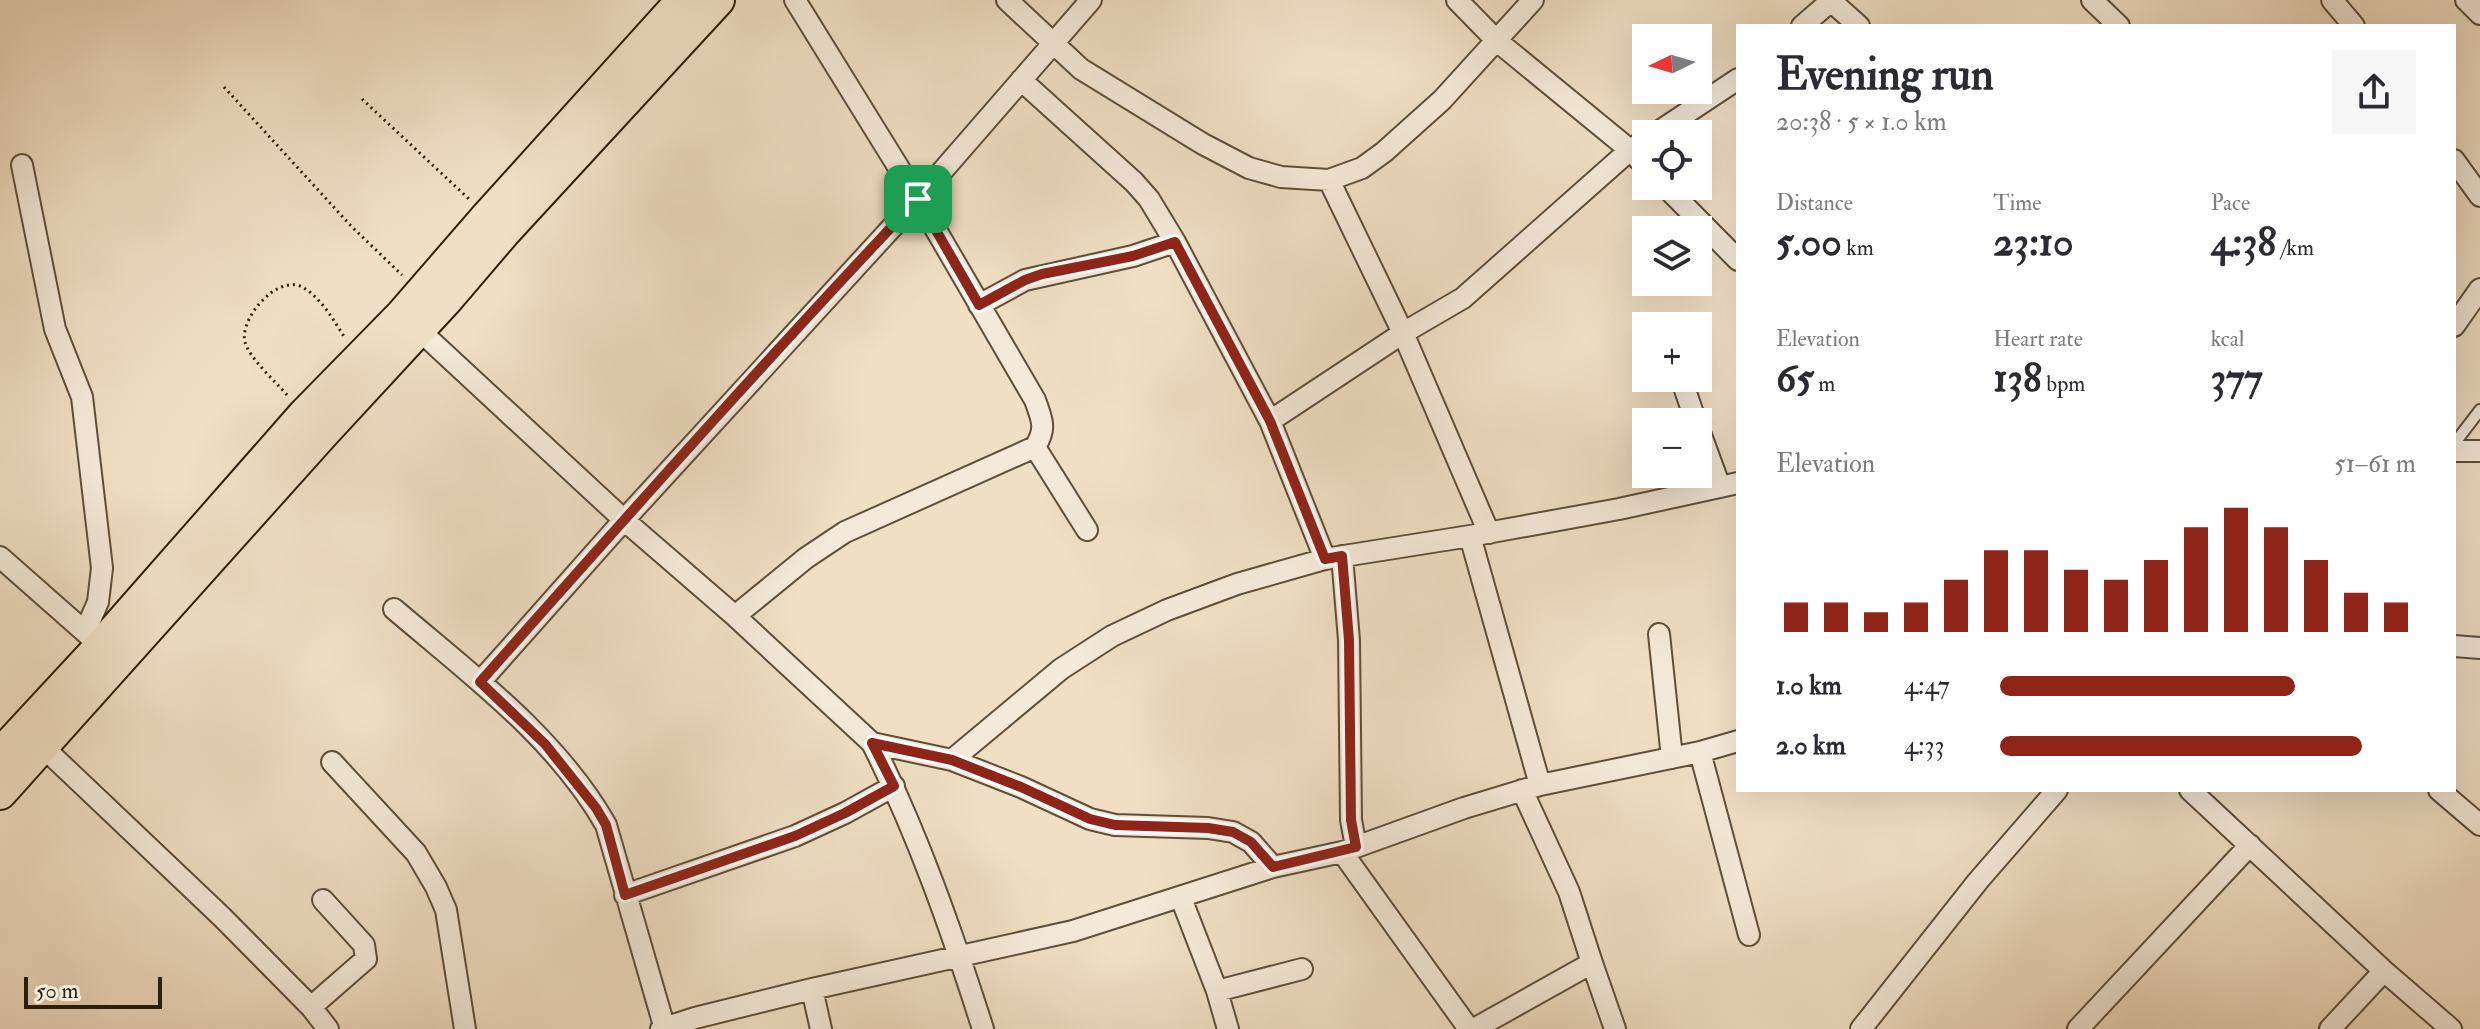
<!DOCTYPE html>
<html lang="en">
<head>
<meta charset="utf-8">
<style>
  body { margin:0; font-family:"IM FELL Double Pica",serif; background:#f7f7f7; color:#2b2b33; height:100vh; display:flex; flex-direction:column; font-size:30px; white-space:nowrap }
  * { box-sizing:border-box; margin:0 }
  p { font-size:26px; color:#7c7c81 }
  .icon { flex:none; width:44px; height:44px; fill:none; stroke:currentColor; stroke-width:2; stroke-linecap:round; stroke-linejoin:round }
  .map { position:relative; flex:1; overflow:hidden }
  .panel { position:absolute; left:1736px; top:24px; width:720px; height:768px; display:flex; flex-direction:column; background:#fff; border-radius:0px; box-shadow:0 8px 32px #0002 }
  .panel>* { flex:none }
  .needle { width:52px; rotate:265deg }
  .buttons { position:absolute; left:1632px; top:24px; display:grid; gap:16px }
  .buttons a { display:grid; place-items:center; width:80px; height:80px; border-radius:0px; background:#fff; box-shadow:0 8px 32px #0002; font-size:40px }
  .scale { position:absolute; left:24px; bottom:20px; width:138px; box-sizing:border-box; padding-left:8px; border:4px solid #2d1f0c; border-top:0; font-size:22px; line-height:28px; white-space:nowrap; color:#2d1f0c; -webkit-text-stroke:6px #f5ead9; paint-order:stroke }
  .pin { position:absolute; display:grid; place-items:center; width:68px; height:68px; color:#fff; margin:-34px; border-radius:16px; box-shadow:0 4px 12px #0006 }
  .round { display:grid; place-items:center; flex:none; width:84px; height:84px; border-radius:0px; background:#f7f7f7 }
  .overview { display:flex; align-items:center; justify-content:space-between; height:136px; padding:0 40px }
  h1 { font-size:44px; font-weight:700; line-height:60px }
  .metrics { display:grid; grid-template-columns:repeat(3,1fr); gap:12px; height:136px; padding:8px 40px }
  .metrics div { display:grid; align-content:center }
  .metrics b { font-size:40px; font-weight:700 }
  .metrics small { font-size:22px; font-weight:400 }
  .metrics p { font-size:22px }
  .chart { height:224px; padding:16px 40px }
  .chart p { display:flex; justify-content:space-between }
  .chart svg { width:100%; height:144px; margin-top:8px; stroke:#8f2418; stroke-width:6 }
  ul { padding:0 40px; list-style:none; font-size:26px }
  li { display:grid; grid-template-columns:128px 96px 1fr; align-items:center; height:60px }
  li i { height:20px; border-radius:10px; background:#8f2418 }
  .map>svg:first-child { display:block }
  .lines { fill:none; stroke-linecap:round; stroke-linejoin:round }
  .lane-casing { stroke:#5e4f3a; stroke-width:14 }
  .street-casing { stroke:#5e4f3a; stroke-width:24 }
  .primary-casing { stroke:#2d1f0c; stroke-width:36 }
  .path { stroke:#2d1f0c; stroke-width:3; stroke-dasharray:2 4; stroke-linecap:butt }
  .lane { stroke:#f5ead9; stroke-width:10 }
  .street { stroke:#f5ead9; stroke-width:20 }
  .primary { stroke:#f0dfc4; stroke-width:32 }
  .route-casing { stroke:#fff; stroke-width:16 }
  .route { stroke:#8f2418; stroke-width:10 }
</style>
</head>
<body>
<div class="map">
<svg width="2480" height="1029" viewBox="0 0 2480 1029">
  <rect width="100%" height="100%" fill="#f0dfc4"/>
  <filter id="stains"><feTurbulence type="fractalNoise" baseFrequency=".0025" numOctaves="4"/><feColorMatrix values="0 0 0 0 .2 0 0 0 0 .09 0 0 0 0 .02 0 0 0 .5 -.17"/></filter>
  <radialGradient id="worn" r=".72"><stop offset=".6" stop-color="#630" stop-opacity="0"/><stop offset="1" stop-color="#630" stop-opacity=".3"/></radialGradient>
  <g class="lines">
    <!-- lane casing -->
    <g class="lane-casing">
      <path id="lane" d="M2454 444 2480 410"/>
    </g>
    <!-- street casing -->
    <g class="street-casing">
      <path id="street" d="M1007 0 1081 69 1203 144 1249 168 1281 177 1329 180 1362 168 1384 152 1442 100 1533 0
        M1457 0 1497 41 1630 150 1646 167
        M1830 0 1859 26
        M2092 0 2119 26
        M2332 0 2354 26
        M2466 0 2480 14
        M1802 26 1831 1
        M1021 80 1134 182 1149 199 1175 242 1270 421 1325 559
        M1655 134 1738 79
        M2454 160 2480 196
        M22 165 55 329 82 397 102 568 98 602 85 632
        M1329 180 1403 333 1489 533
        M1665 186 1738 260
        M979 305 1025 280 1133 256 1175 242
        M2454 326 2480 289
        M418 329 624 520 735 616 872 743 952 760 1021 787 1090 819 1115 825 1208 828 1233 832 1251 842 1273 867
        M1681 378 1696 422
        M1270 421 1403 333 1463 298 1630 150 1646 140
        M1698 427 1720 487
        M1035 447 1087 530
        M2454 451H2480
        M1470 536 1540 785
        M1342 556 1349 640 1351 820 1356 847
        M0 557 93 639
        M394 609C469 673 556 737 606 825L665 1029
        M735 616 806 558 845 532 1035 447C1047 428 1042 420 1035 400L918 199 795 0
        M1659 634 1672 758
        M2454 646 2480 648
        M480 682 624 520 918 199 1091 0
        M872 743C918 834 952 932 983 1029
        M43 747 222 917 311 1007 328 1029
        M1700 752 1749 935
        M952 760 1061 669 1112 636 1167 610 1237 584 1325 559 1470 536 1619 509 1738 483
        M332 762 416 853 436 887 446 910 465 1029
        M1522 790 1569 892 1592 963
        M2190 790 2384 971 2451 1029
        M2439 790 2480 825
        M1342 852 1469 1029
        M625 895 795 836 845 813 894 786
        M1181 898 1217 991 1228 1029
        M812 989 821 1029
        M1217 991 1302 969
        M311 1007 366 959 364 945 323 900
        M661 1029 695 1018 812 989 1073 931 1273 867 1342 852 1464 808 1540 785 1700 752 1738 741
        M1474 1029 1592 963 1615 1029
        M1861 1029 1978 881 2057 790
        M2078 1029 2250 845
        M2330 1029 2384 971"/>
    </g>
    <!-- primary casing -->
    <g class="primary-casing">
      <path id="primary" d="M0 755 101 646 304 415 402 315 487 217 683 0
        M0 793 322 434 445 301 504 232 718 0"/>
    </g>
    <!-- path -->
    <path class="path" d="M224 87 351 226 402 275
      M362 99 470 200
      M287 395C276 382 249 358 245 342 239 319 277 274 302 287 321 297 334 321 345 338"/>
    <!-- lane -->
    <use href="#lane" class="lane"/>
    <!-- street -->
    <use href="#street" class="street"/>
    <!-- primary -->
    <use href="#primary" class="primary"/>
  </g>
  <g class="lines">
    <!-- route casing -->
    <g class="route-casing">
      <path id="route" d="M918 199 979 305 1025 280 1042 274 1133 256 1175 242 1270 421 1325 559 1342 556 1349 640 1351 820 1356 847 1273 867 1251 842 1233 832 1208 828 1115 825 1090 819 1021 787 952 760 872 743 894 786 845 813 795 836 625 895 606 825 596 808 545 744 480 682C624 520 768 357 918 199Z"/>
    </g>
    <!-- route -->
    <use href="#route" class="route"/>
  </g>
  <rect width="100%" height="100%" filter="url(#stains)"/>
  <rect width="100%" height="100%" fill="url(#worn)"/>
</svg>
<div class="buttons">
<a><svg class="needle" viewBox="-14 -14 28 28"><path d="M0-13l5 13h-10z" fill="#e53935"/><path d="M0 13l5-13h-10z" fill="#7c7c81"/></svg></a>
<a><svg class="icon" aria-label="locate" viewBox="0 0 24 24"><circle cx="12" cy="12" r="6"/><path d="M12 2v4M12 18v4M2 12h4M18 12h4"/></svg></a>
<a><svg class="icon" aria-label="layers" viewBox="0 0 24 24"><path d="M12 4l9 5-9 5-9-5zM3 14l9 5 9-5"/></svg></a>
<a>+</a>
<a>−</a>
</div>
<div class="scale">50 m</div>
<div class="pin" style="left:918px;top:199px;background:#1e9e55"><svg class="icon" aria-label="arrive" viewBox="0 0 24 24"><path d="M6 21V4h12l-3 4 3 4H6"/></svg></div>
<section class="panel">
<div class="overview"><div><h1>Evening run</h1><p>20:38 · 5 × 1.0 km</p></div><a class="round"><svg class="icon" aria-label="share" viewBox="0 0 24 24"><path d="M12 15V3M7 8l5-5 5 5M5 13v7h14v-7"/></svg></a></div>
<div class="metrics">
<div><p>Distance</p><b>5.00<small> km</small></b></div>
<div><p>Time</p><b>23:10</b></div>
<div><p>Pace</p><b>4:38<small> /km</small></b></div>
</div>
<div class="metrics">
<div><p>Elevation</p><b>65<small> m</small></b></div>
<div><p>Heart rate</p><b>138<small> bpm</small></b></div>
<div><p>kcal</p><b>377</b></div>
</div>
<div class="chart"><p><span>Elevation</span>51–61 m</p>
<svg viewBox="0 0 160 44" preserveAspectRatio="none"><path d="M5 44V35M15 44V35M25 44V38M35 44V35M45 44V28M55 44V19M65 44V19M75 44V25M85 44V28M95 44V22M105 44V12M115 44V6M125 44V12M135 44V22M145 44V32M155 44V35"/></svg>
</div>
<ul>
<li><b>1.0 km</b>4:47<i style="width:71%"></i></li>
<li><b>2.0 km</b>4:33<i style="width:87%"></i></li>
</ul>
</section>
</div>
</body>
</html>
